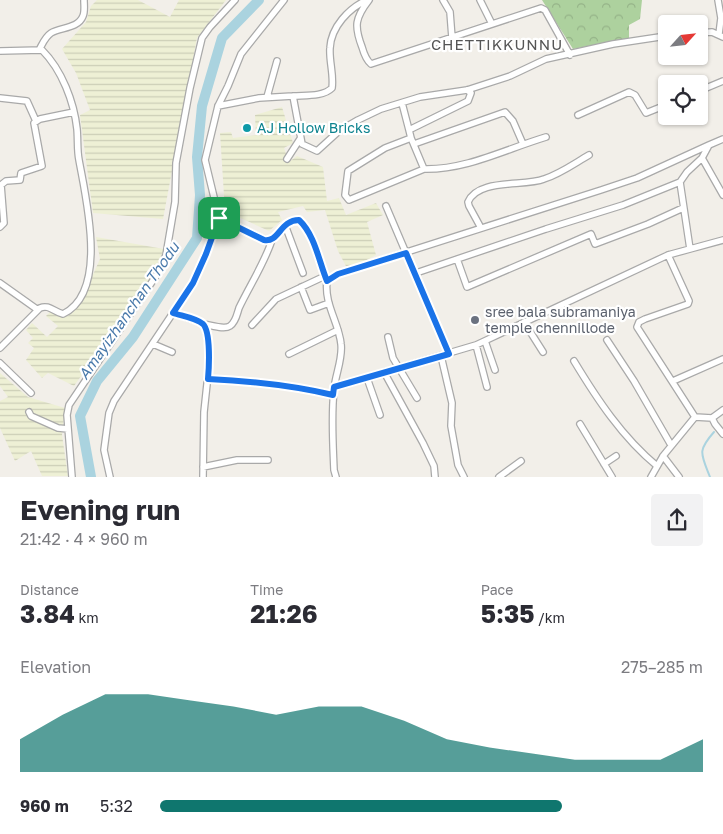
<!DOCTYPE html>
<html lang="en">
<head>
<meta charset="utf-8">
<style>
  body { margin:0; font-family:"Golos Text",sans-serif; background:#f2f2f3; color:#2b2b33; height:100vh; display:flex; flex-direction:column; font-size:19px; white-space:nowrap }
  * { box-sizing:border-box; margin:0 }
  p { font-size:16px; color:#7c7c81 }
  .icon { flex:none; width:28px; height:28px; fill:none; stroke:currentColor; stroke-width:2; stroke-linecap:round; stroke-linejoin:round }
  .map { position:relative; height:477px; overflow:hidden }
  .sheet { display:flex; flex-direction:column; background:#fff; flex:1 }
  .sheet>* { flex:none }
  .needle { width:32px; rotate:63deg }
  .tools { position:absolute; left:658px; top:15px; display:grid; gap:10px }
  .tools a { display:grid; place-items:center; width:50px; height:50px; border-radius:5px; background:#fff; box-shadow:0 1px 4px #0004; font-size:25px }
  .pin { position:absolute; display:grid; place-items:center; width:42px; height:42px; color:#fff; margin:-21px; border-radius:10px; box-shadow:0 2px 8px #0006 }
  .round { display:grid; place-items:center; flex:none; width:52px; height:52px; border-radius:5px; background:#f2f2f3 }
  .overview { display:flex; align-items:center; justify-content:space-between; height:85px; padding:0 20px }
  h1 { font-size:28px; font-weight:700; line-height:38px }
  .figures { display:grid; grid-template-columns:repeat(3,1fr); gap:8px; height:85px; padding:5px 20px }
  .figures div { display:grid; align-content:center }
  .figures b { font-size:25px; font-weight:700 }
  .figures small { font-size:14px; font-weight:400 }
  .figures p { font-size:14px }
  .chart { height:140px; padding:10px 20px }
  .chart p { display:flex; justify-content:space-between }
  .chart svg { width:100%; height:90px; margin-top:5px; fill:#0f766e; opacity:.7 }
  ul { padding:0 20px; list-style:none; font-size:16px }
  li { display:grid; grid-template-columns:80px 60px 1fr; align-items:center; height:38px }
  li i { height:12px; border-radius:6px; background:#0f766e }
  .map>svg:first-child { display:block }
  .farmland { fill:url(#farmland-rules) }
  .forest { fill:url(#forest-crowns) }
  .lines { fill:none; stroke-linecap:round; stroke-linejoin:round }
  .stream { stroke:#aad3df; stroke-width:2 }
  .river { stroke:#aad3df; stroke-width:10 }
  .minor-casing { stroke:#a9a9a9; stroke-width:8 }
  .minor { stroke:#fff; stroke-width:5.5 }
  .route-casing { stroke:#fff; stroke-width:10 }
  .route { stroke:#1a73e8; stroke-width:6 }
  .culture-dot { fill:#0f9aa8; stroke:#fff; stroke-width:2 }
  .worship-dot { fill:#6b7280; stroke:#fff; stroke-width:2 }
  .labels { text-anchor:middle; stroke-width:4.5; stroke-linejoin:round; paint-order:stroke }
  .culture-label { font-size:14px; fill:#0d838f; stroke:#fff; text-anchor:start }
  .worship-label { font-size:14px; fill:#5b616d; stroke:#fff; text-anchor:start }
  .neighbourhood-label { font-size:15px; letter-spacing:1px; fill:#555; stroke:#fff }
  .water-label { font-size:15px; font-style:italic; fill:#4a7aab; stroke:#fff }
</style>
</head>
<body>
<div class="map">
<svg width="723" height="477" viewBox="0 0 723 477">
  <defs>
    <pattern id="farmland-rules" width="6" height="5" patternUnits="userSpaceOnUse" patternTransform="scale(1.25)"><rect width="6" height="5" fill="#eef0d5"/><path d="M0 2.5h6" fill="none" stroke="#ccceb7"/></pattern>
    <pattern id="forest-crowns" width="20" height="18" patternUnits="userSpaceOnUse" patternTransform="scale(1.25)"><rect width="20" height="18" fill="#add19e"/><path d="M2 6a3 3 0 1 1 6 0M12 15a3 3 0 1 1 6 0" fill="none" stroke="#95b388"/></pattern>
  </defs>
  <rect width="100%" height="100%" fill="#f2efe9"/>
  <!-- farmland -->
  <path class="farmland" d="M97 0H138L170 17 179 0H226L197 38 163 219 93 213 80 115 90 110 76 73 62 49 86 22 91 6Z
    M282 107 293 143 284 148 289 162 297 156 323 167 327 201 339 198 346 215 376 203 383 215 367 222 376 255 348 270 338 251 325 210 307 212 303 206 278 212 282 220 269 231 225 211 220 133 231 132 233 138 256 135 255 115Z
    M96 237 164 249 156 272 74 386 48 373 42 378 26 360 34 348 28 343 33 338 26 330 32 323 47 337 58 326 46 316 50 312 68 316 81 301 100 259Z
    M0 373 28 397 65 408 62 435 68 476H42L31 451 15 461 0 428V401L8 397 0 386Z"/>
  <!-- forest -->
  <path class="forest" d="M542 0H642L640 19 629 25V38L573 49Z"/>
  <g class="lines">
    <!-- stream -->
    <path class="stream" d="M710 477C701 454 697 451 714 432"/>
    <!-- river -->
    <path class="river" d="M91 477 80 416 97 381 133 337 197 238 200 195 197 157 202 106 222 38 259 0"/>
    <!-- minor casing -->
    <g class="minor-casing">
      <path id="minor" d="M369 0C355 18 354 26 362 47 364 54 366 60 371 64L541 8 545 10 570 55
        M443 0 450 12 452 38
        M480 0 492 24
        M718 0 721 18 719 34
        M699 33 712 32 723 37
        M39 50C43 43 45 37 51 33 60 27 78 29 83 16 85 12 84 5 84 0
        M0 51 42 50C62 70 74 102 77 129 78 140 77 150 79 160 86 199 109 292 63 314 54 312 49 304 40 308L0 348
        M699 91 723 81
        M293 96C305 95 323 97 332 88 334 75 329 61 330 48 331 27 349 8 367 0
        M267 97 277 61
        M0 98 27 101 36 121
        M402 103 409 130
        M218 106 259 98 293 96 302 144 317 151 339 131 358 120 381 109 420 97 467 90 510 76 546 59 613 44 666 36
        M578 115 629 92 635 95 646 113 666 105
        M411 138 424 169 349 200 345 195 348 171 385 148 411 138 409 130 468 101 471 93 467 90
        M414 144 505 112 513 121 523 144
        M702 158 723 195
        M287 159 300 139
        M424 169C466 170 506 149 546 137
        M386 206 449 354
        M219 218 268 241C282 237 281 220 299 220 315 234 319 262 327 281
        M285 225 303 273
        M0 227 4 223 1 185 6 181 20 180 21 173 42 166 34 123 40 119 74 112
        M481 228 469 206 468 202C478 178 524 187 544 179 560 174 575 163 589 155
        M690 249 723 240
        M668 255 689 301 688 304 645 319 639 322 637 327 695 417
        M457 259 467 287 591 234 595 244 648 224 683 208
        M416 273 546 229 623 205 680 182
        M0 283 38 310
        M301 287 310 310 329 303
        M173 313 197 321 203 324 206 329 210 356 204 412 203 477
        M524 322 543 352
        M203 324C211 325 224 330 230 326 236 322 237 314 239 308 250 285 264 264 272 240
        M252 325 276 299 325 276
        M388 337 393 358 417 398
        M607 340 634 381 671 445
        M485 341 495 370
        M153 344 172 352
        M476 345 487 387
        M289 354 338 330
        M441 356 452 403 451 426 458 465 464 477
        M574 361C597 399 622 437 657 466
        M0 363 31 393
        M384 372 423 443 434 466 435 477
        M367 378 380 415
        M208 379C251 381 291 385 333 395
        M673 381 723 359
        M334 387 476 345 668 255 690 249 680 182 687 172 702 158 709 145 723 139
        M29 412 31 416 58 428 68 429
        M712 418 715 424 723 434
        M712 418 723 410
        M580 424 612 477
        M663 456 679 477
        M604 464 616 456
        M203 467 237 460H268
        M72 477 67 415 69 405 158 273 166 255 175 202 176 163 190 88 202 38 210 27 235 0
        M110 477 104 450 109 413 114 401 193 283 206 254 219 218 205 160 218 106 228 86 241 54 284 0
        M336 477 334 470C333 444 331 416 334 390 335 375 343 359 341 344 339 323 324 304 327 281L338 274 601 190 637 178 709 145
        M499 477 521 461
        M651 477 663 456 695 417 712 418"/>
    </g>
    <!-- minor -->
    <use href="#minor" class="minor"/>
  </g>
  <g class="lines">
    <!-- route casing -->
    <g class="route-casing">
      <path id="route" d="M219 218 264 240C279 243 280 220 299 220 315 235 319 262 327 281L338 274 406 253 449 354 334 387 333 395C291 385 251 381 208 379 209 368 211 332 203 324 196 318 182 316 173 313L193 283 206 254Z"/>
    </g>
    <!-- route -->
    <use href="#route" class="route"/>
  </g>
  <!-- markers -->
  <circle class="culture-dot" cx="247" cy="128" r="5"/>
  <circle class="worship-dot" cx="475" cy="320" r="5"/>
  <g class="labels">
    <!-- culture labels -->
    <g class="culture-label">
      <text x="257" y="133">AJ Hollow Bricks</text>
    </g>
    <!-- worship labels -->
    <g class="worship-label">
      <text x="485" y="317">sree bala subramaniya<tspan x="485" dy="16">temple chennillode</tspan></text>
    </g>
    <!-- neighbourhood labels -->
    <g class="neighbourhood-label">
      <text x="497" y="50">CHETTIKKUNNU</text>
    </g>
    <!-- water labels -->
    <g class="water-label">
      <text transform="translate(129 311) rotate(-55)" y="5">Amayizhanchan Thodu</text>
    </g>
  </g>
</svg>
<div class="tools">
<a><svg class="needle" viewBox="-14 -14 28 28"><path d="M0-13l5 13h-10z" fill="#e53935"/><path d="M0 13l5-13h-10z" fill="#7c7c81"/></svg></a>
<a><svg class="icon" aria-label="locate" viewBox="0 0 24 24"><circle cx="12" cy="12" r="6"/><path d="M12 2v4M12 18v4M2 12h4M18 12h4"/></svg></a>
</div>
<div class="pin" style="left:219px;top:218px;background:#1e9e55"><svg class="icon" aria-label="arrive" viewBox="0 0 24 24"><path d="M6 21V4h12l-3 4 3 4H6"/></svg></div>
</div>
<section class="sheet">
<div class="overview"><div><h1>Evening run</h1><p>21:42 · 4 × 960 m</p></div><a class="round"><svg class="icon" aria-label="share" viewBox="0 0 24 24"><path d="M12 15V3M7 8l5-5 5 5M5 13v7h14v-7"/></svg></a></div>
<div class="figures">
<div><p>Distance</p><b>3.84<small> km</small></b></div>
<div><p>Time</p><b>21:26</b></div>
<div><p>Pace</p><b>5:35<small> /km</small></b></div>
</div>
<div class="chart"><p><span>Elevation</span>275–285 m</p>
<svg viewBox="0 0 160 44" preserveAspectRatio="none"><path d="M0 44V28L10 16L20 6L30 6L40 9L50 12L60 16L70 12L80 12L90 19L100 28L110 32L120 35L130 38L140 38L150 38L160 28V44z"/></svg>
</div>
<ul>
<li><b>960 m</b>5:32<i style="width:74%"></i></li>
</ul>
</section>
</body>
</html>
